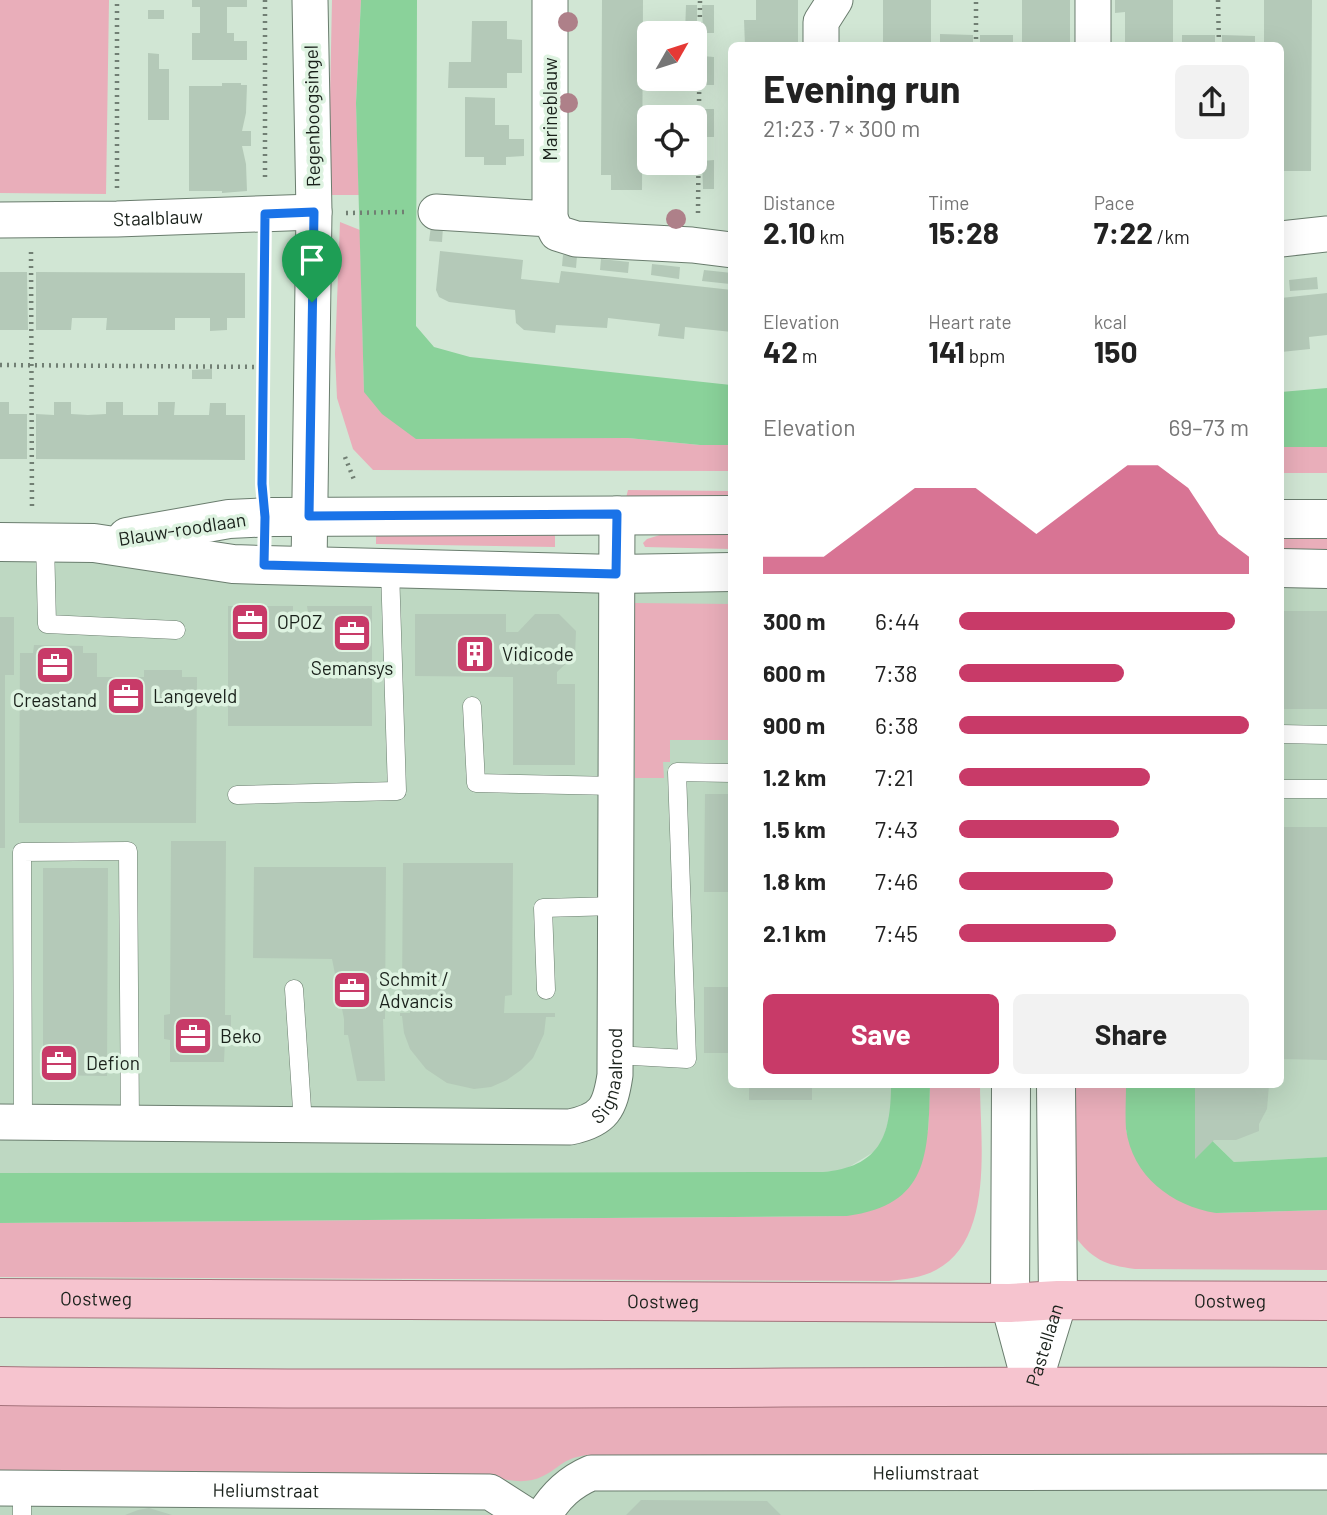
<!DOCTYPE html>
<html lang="en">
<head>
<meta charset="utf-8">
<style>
  body { margin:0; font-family:Barlow,sans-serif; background:#f2f2f2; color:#222; height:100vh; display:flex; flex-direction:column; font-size:26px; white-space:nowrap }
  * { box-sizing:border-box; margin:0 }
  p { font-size:23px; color:#767676 }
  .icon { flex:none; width:38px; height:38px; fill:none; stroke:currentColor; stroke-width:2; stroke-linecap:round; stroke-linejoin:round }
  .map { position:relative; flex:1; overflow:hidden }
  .sheet { position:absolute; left:728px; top:42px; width:556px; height:1046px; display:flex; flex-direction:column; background:#fff; border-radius:10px; box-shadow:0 7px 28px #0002 }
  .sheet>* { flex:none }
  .needle { width:46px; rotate:51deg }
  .controls { position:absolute; left:637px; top:21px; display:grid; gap:14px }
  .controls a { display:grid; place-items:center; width:70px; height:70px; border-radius:10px; background:#fff; box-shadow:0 7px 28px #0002; font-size:35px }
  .pin { position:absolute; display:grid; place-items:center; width:60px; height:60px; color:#fff; margin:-72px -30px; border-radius:50% 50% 50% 0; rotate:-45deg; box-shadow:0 0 7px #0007 }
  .pin .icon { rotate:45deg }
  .round { display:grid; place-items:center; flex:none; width:74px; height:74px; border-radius:10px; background:#f2f2f2 }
  .summary { display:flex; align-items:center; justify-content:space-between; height:119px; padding:0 35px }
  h1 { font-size:38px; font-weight:700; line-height:52px }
  .metrics { display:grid; grid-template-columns:repeat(3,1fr); gap:10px; height:119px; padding:7px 35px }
  .metrics div { display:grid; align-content:center }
  .metrics b { font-size:30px; font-weight:700 }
  .metrics small { font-size:19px; font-weight:400 }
  .metrics p { font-size:19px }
  .chart { height:196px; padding:14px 35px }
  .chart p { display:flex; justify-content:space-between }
  .chart svg { width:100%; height:126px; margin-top:7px; fill:#c83a68; opacity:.7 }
  .button { display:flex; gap:14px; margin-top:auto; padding:14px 35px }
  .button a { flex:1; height:80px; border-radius:10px; background:#c83a68; color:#fff; font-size:28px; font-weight:700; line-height:80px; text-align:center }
  .button a+a { background:#f2f2f2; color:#222 }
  ul { padding:0 35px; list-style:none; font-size:23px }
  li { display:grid; grid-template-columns:112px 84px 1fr; align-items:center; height:52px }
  li i { height:18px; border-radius:9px; background:#c83a68 }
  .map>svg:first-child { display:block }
  .built { fill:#bed8c2 }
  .green { fill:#e9aeba }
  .water { fill:#8ad29a }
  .building { fill:#b4c9b8 }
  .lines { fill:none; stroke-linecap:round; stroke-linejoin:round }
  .lane-casing { stroke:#6a7d6e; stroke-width:19 }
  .street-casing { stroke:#6a7d6e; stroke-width:37 }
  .secondary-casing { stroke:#6a7d6e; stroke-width:40 }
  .primary-casing { stroke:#a5727b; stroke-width:40 }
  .path { stroke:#717f73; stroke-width:4.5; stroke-dasharray:2 5; stroke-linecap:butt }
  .lane { stroke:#fff; stroke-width:18 }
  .street { stroke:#fff; stroke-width:35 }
  .secondary { stroke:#fff; stroke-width:38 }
  .primary { stroke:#f6c4cf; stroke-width:38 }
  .tree { fill:#ae8089 }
  .route-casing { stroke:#fff; stroke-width:14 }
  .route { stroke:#1a73e8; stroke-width:9 }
  .labels { text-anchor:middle; stroke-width:7; stroke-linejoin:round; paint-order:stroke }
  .street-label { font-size:19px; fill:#1a211b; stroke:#def3e1 }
  .poi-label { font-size:19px; fill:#1a211b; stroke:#def3e1; text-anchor:start }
</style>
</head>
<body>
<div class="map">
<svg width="1327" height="1515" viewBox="0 0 1327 1515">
  <rect width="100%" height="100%" fill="#d1e6d4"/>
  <!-- built -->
  <path class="built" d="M0 559 731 569 732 1085H891V1112L885 1133 877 1150 844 1170 823 1172 0 1173Z
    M1281 576H1327V1157L1234 1162 1195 1124V1085H1281Z
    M1327 1420V1515H0V1430Z"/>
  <!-- green -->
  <path class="green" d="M0 0H109L106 194 0 193Z
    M332 0H361L356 103 359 195H328Z
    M340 222 360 230 364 392 628 438 700 445H731V471L373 470 353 449 337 398 335 354Z
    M1281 447H1327V473H1281Z
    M628 490 731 491V500L626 498Z
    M376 523 555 525V547L376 544Z
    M1327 526V551H1281V534Z
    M660 535H731V549L645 547 643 543 647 539Z
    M635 603 731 604V740H670V762H663L664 778H635Z
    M930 1085H980C980 1140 995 1239 936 1270 921 1278 906 1279 889 1281L0 1277V1223L847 1216 928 1131Z
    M1070 1085H1126V1130L1132 1150 1216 1213 1327 1210V1270L1135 1269C1104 1265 1092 1259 1073 1234Z
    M0 1394 1327 1398V1455H587C561 1459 563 1466 543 1476 524 1486 503 1479 483 1475L0 1472Z"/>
  <!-- water -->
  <path class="water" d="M361 0H417L416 326 434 347 470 357 731 385V445H700L628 438 416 439 382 414 364 392 356 103Z
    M1327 388V447H1281V392Z
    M891 1085H930C928 1154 929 1205 847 1216L0 1223V1173L823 1172C879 1167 891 1137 891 1085Z
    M1126 1085H1195V1124L1234 1162 1327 1157V1210L1216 1213C1172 1206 1132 1176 1126 1129 1125 1115 1126 1099 1126 1085Z"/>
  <!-- building -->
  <path class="building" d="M192 0H247V7H227V33H234V41H247V60H192V33H200V7H192Z
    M602 0H643L642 190H611V175H601Z
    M756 0H798V46H745L744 20H756Z
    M883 0H931V46H883Z
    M1022 0H1070V46H1022Z
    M1115 0H1173V46H1125V12L1115 13Z
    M1264 0H1312L1311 171H1281V46H1264Z
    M686 5H697V33H685Z
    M702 5H714V33H703Z
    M148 10H164V19H148Z
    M472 21H507V39L522 40V73H507V88H448L449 62H471Z
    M940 34 973 35V45H940Z
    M980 35H1013V45H980Z
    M1182 35H1215V46L1182 45Z
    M1222 35 1255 36V46H1222Z
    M148 53 159 54V69H169V120H148Z
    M702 56 714 57V85H703Z
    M222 83H241V85H247L246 113 242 131H251V146H242L246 164 247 191 222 193V191H189V86H222Z
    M465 97 495 98V125H509V139H524V156L506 157V165H484V157H465Z
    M703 109H714V137H702Z
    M714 160V189H703L702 161Z
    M431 226 443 227 442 242 429 241Z
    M440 251 523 260 521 279 559 283 561 271 732 290V332L685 327 684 339 658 336 660 324 608 318 607 328 556 325 555 333 524 330 516 323 515 310 449 302 439 297 436 290Z
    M563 255 577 256 576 268 562 266Z
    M601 259 629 262 628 273 600 270Z
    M652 264 680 267 679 279 651 275Z
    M704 270 732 273 730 284 702 281Z
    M0 272H27L28 330H0Z
    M36 272 245 273V318H227V330L210 331V318H175V330H106L107 318H72L71 330H36Z
    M1317 277 1318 289 1290 291 1289 280Z
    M1327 293V335L1309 337 1310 349 1281 352V298Z
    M212 369V379H192V370Z
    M0 402H9V414H27V459H0Z
    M54 402H71V414L88 415 106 414V402H123V415H158V402H175L174 415H209L210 403H226V415H245V460L36 459V414L54 415Z
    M228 606H293V613H308L307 606H372V726H228Z
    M1281 611H1327V709H1281Z
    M415 614H506V632H518L535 614H559L576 631 575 655 557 672V684H575V765H513V677L415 676Z
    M0 617H14V675H5V848H0Z
    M34 645 83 646V653H97V677H144V670H182V677H197L196 823H19L20 653H33Z
    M705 794H732V892H704Z
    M1281 827H1327V1060L1281 1059Z
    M171 841H226L225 1015H231V1040H225L224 1062H170V1040L164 1039V1015L170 1014Z
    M403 863H513L512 995 505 996 504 1013H555V1017H546L544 1034 533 1058 521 1070 507 1080 491 1087 474 1089 447 1083 426 1069 410 1049 404 1033 402 1016H400V1013H410V995H402Z
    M254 867H386L385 1019H383L385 1081H357L348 1035H344V1019L332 959 253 958Z
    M43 868H108L107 1076 43 1075Z
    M704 987H732V1053H704Z
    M749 1085H812V1100H749Z
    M1195 1085H1269L1267 1109 1259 1124V1131L1236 1140H1214L1195 1159Z
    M641 1500 767 1501 781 1515H626Z
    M149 1508 172 1515H125L138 1510Z"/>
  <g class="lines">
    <!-- lane casing -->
    <g class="lane-casing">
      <path id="lane" d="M45 542 47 624 176 630
        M472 706 476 783 616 786
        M1281 734 1327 735
        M1281 789H1327
        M237 795 397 791 390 569
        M294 989 303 1124
        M546 990 543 908 615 906
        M615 1055 687 1059 677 772 732 773
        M23 1122 22 852 128 851 130 1123
        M22 1488V1515"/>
    </g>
    <!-- street casing -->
    <g class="street-casing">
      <g id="street">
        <path d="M1093 0V46"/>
        <path d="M821 46V22L835 0"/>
        <path d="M436 212 550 219 557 233 576 239 692 245 732 250"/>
        <path d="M550 219V0"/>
        <path id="s1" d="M0 220 117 219 314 212"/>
        <path d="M1281 239 1327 234"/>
        <path d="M309 567 314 212 310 0"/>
        <path id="s2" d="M0 1122 570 1127C604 1120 610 1108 615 1075L617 514"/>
        <path id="s3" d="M0 1488 490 1492 526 1515"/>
        <path id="s4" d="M544 1515C556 1495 570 1482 591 1473L1327 1472"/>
      </g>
    </g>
    <!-- secondary casing -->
    <g class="secondary-casing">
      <g id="secondary">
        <path d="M1281 519H1327"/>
        <path d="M127 537 229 519 273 517 732 515"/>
        <path d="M0 542 94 543 233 564 264 565 616 574 732 572"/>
        <path d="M1281 568 1327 569"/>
        <path d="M1011 1085 1010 1303 1032 1385"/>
        <path id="s5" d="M1032 1385 1058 1300 1056 1085"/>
      </g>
    </g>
    <!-- primary casing -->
    <g class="primary-casing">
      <g id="primary">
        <path id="s6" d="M0 1298 1010 1303 1058 1300 1327 1301"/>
        <path d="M0 1386C442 1392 885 1385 1327 1387"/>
      </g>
    </g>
    <!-- path -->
    <path class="path" d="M265 0V180
      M1218 0 1219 46
      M976 46V0
      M117 188V0
      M346 213 404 212
      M698 213 700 0
      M31 252 32 510
      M0 365 264 367
      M345 457 355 482
      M262 485 265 245"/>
    <!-- lane -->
    <use href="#lane" class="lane"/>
    <!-- street -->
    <use href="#street" class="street"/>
    <!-- secondary -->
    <use href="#secondary" class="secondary"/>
    <!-- primary -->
    <use href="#primary" class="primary"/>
  </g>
  <!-- trees -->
  <g class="tree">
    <circle cx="568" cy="22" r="10"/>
    <circle cx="568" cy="103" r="10"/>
    <circle cx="676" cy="219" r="10"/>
  </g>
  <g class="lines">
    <!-- route casing -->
    <g class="route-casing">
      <path id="route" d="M314 212 309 516 617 514 616 574 264 565 265 517 262 484 265 214Z"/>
    </g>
    <!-- route -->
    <use href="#route" class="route"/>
  </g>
  <!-- icons -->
  <defs>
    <g id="office-square" transform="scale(2.0125)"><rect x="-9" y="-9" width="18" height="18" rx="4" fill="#c83a68" stroke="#def3e1"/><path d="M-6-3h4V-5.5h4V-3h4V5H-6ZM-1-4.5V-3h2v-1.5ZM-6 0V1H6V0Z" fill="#fff"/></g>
    <g id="building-square" transform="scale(2.0125)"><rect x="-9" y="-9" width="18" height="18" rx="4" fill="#c83a68" stroke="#def3e1"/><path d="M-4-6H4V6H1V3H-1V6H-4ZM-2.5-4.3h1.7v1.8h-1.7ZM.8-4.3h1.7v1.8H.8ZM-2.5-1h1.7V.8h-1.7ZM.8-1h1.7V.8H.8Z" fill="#fff"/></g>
  </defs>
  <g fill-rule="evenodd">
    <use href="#office-square" x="250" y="622"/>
    <use href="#office-square" x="352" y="633"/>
    <use href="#building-square" x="475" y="654"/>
    <use href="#office-square" x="55" y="665"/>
    <use href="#office-square" x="126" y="696"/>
    <use href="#office-square" x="352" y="990"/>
    <use href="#office-square" x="193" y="1036"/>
    <use href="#office-square" x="59" y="1063"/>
  </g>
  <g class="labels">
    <!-- street labels -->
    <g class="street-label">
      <text transform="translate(550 109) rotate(-90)" y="7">Marineblauw</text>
      <text transform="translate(312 116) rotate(-91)" y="7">Regenboogsingel</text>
      <text dy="7" stroke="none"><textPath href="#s1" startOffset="158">Staalblauw</textPath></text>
      <text transform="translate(182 529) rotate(-9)" y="7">Blauw-roodlaan</text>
      <text dy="7" stroke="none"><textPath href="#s2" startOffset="644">Signaalrood</textPath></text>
      <text dy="7" stroke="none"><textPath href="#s6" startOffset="96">Oostweg</textPath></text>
      <text dy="7" stroke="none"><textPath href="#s6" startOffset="663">Oostweg</textPath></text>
      <text dy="7" stroke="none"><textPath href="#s6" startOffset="1230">Oostweg</textPath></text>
      <text dy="7" stroke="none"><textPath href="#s5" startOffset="42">Pastellaan</textPath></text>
      <text dy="7" stroke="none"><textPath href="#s4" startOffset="399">Heliumstraat</textPath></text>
      <text dy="7" stroke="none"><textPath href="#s3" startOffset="266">Heliumstraat</textPath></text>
    </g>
    <!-- poi labels -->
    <g class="poi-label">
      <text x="277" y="629">OPOZ</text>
      <text x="502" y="661">Vidicode</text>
      <text x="352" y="675" text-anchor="middle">Semansys</text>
      <text x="153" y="703">Langeveld</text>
      <text x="55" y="707" text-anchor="middle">Creastand</text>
      <text x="379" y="986">Schmit /<tspan x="379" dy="22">Advancis</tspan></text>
      <text x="220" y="1043">Beko</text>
      <text x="86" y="1070">Defion</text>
    </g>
  </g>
</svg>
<div class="controls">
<a><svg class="needle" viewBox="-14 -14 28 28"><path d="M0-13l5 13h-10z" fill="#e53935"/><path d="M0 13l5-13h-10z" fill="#767676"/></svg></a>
<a><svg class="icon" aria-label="locate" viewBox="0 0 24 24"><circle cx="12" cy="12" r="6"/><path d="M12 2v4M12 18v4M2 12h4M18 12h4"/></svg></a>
</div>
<div class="pin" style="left:312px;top:302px;background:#1e9e55"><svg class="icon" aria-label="arrive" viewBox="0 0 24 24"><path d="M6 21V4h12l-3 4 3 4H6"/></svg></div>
<section class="sheet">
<div class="summary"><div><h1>Evening run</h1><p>21:23 · 7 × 300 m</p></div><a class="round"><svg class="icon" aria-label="share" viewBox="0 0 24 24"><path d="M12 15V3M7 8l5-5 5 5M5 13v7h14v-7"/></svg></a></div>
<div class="metrics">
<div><p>Distance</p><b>2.10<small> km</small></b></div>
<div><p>Time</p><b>15:28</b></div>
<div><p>Pace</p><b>7:22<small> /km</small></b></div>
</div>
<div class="metrics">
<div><p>Elevation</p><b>42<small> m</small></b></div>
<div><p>Heart rate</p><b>141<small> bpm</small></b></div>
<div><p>kcal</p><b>150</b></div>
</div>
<div class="chart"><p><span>Elevation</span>69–73 m</p>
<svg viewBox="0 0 160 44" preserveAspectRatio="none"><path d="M0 44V38L10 38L20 38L30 30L40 22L50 14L60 14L70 14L80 22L90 30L100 22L110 14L120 6L130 6L140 14L150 30L160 38V44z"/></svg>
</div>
<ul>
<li><b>300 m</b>6:44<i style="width:95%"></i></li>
<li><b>600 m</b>7:38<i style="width:57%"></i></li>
<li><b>900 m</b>6:38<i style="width:100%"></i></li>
<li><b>1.2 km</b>7:21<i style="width:66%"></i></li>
<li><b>1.5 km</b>7:43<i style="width:55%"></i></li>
<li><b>1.8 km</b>7:46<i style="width:53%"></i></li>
<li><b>2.1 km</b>7:45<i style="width:54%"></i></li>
</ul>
<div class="button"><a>Save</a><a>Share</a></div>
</section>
</div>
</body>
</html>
